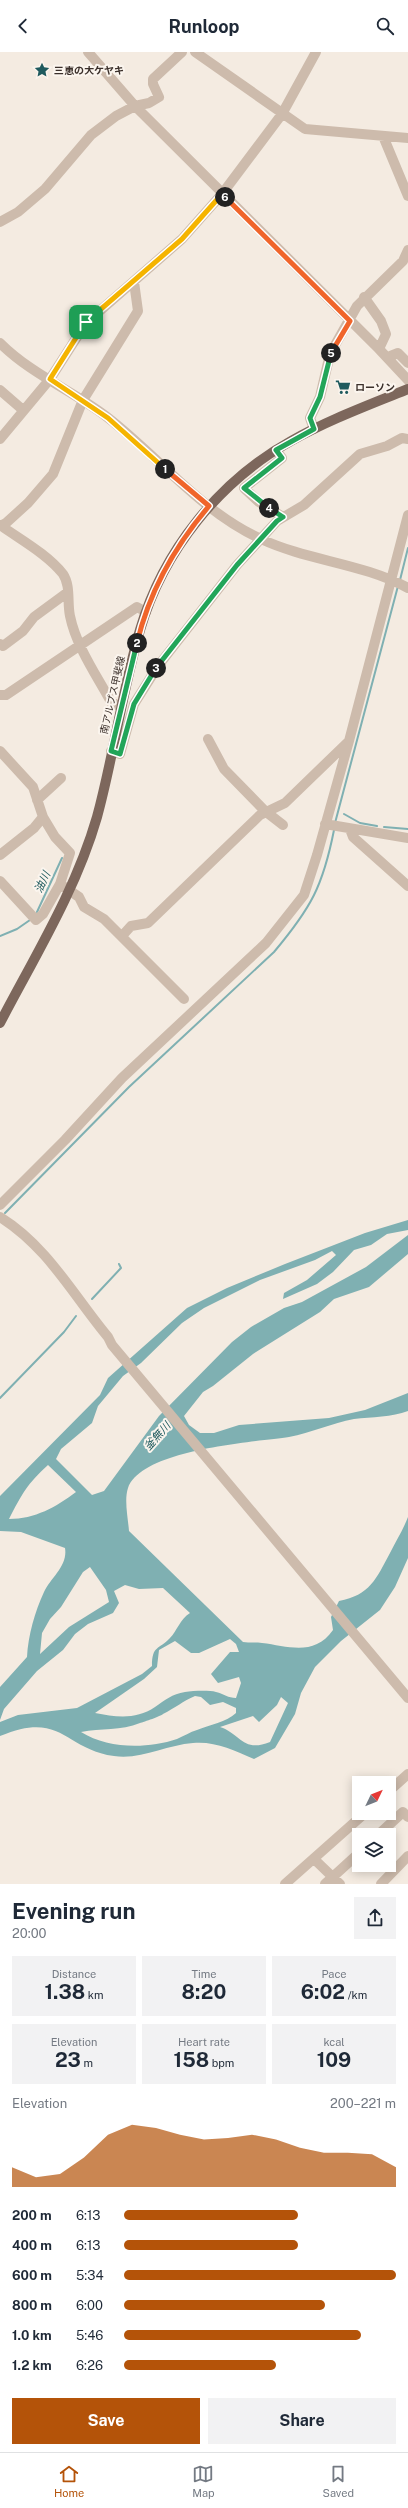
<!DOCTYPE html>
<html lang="en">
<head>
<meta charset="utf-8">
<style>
  body { margin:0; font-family:"Public Sans","Noto Sans JP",sans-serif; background:#f2f2f3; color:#1f2937; height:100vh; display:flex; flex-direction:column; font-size:15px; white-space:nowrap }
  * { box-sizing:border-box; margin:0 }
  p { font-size:13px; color:#747a83 }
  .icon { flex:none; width:22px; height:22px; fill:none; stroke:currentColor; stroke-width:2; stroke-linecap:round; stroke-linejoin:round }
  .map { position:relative; height:1832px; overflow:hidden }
  .panel { display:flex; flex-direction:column; background:#fff; flex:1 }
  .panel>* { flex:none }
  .needle { width:26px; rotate:47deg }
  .buttons { position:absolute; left:352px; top:1724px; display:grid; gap:8px }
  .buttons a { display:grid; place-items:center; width:44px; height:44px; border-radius:0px; background:#fff; box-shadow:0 2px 10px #0003; font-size:20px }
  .pin { position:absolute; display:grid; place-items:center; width:34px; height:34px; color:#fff; margin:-17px; border-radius:8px; box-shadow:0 2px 6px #0006 }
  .km { position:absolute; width:20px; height:20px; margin:-10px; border-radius:50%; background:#222; color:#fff; font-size:11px; line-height:20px; text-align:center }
  .round { display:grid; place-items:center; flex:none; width:42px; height:42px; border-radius:0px; background:#f2f2f3 }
  .overview { display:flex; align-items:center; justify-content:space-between; height:68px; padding:0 12px }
  h1 { font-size:22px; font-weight:700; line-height:30px }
  .metrics { display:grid; grid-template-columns:repeat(3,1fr); gap:6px; height:68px; padding:4px 12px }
  .metrics div { display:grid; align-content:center; border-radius:0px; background:#f2f2f3; text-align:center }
  .metrics b { font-size:20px; font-weight:700 }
  .metrics small { font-size:11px; font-weight:400 }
  .metrics p { font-size:11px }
  .chart { height:112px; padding:8px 12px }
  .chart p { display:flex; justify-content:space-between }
  .chart svg { width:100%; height:72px; margin-top:4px; fill:#b45309; opacity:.7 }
  .cta { display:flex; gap:8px; margin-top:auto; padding:8px 12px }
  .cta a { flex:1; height:46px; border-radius:0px; background:#b45309; color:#fff; font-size:16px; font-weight:700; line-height:46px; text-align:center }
  .cta a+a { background:#f2f2f3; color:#1f2937 }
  ul { padding:0 12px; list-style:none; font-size:13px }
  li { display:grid; grid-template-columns:64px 48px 1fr; align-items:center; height:30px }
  li i { height:10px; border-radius:5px; background:#b45309 }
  header { display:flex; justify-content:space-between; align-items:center; height:52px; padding:0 12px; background:#fff; font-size:18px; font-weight:700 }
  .tabs { display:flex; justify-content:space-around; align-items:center; height:56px; border-top:1px solid #e0e1e3; background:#fff; font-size:11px; color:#747a83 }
  .tabs a { display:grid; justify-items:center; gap:2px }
  .tabs .active { color:#b45309 }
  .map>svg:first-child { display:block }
  .water { fill:#7fb0b2; fill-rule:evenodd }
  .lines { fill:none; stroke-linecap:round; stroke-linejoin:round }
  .stream { stroke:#7fb0b2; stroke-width:2 }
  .minor { stroke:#cdbbac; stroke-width:10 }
  .major { stroke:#7d675c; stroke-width:10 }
  .split-1-casing { stroke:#fff; stroke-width:8 }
  .split-2-casing { stroke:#fff; stroke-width:8 }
  .split-3-casing { stroke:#fff; stroke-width:8 }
  .split-4-casing { stroke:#fff; stroke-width:8 }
  .split-5-casing { stroke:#fff; stroke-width:8 }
  .split-6-casing { stroke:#fff; stroke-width:8 }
  .split-7-casing { stroke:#fff; stroke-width:8 }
  .split-1 { stroke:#f5b400; stroke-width:5 }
  .split-2 { stroke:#f0652b; stroke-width:5 }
  .split-3 { stroke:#22a559; stroke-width:5 }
  .split-4 { stroke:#22a559; stroke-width:5 }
  .split-5 { stroke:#22a559; stroke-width:5 }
  .split-6 { stroke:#f0652b; stroke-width:5 }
  .split-7 { stroke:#f5b400; stroke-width:5 }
  .labels { text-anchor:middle; stroke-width:4; stroke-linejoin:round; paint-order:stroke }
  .poi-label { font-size:10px; font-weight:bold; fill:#3b302b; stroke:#fbf5ee; text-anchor:start }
  .street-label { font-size:10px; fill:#3b302b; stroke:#fbf5ee }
  .water-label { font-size:11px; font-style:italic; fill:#1f5a5e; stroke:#fbf5ee }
</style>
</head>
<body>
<header><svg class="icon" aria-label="back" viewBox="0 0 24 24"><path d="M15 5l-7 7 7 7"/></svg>Runloop<svg class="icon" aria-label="search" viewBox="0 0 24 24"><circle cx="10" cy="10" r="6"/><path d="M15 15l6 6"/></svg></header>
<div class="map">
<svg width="408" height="1832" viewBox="0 0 408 1832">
  <rect width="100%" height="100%" fill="#f4ebe1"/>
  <!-- water -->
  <path class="water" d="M408 1168V1178L387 1182 371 1193 354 1198 333 1220 317 1232 283 1247 284 1241 307 1228 336 1203 332 1199 315 1208 260 1228 204 1256 182 1271 141 1311 123 1324 98 1354 92 1371 61 1397 56 1407 92 1443 104 1439 159 1364 232 1290 251 1275 284 1256 302 1250 366 1215 408 1183V1202L369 1235 334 1247 320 1260 253 1302 213 1334 203 1340 184 1364 189 1373 200 1381H214L239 1373 329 1366 365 1358 408 1341V1359C392 1365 372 1365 354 1367 332 1371 311 1381 289 1385 255 1390 142 1397 128 1436 124 1448 128 1466 129 1479L243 1590C250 1591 256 1590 262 1591 288 1594 314 1605 333 1578L331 1565 339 1549C370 1543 376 1527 390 1501 396 1489 403 1478 408 1465V1506L395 1535 380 1558 341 1589 315 1615 301 1641 295 1662 275 1696 254 1707C233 1698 215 1689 193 1691 166 1693 141 1708 114 1704 64 1697 62 1658 0 1684V1670L18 1663 77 1656 142 1622 152 1614C152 1593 159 1598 170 1586 177 1579 180 1567 190 1561L163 1536 139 1537 125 1533 114 1539 119 1551 113 1561 88 1572 75 1582 63 1598 37 1619 4 1657 0 1668V1635L27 1605C28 1584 35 1559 44 1540 51 1525 68 1514 65 1496L21 1480 0 1479V1444L100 1343 108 1326 187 1256 227 1236 285 1212 365 1181ZM48 1413 76 1440C56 1455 35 1467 9 1467 22 1442 27 1432 48 1413ZM90 1515 106 1538 109 1550 69 1575 40 1602 42 1581 50 1567 61 1555 83 1520ZM230 1587 236 1592 239 1600H230L211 1622 218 1631 239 1625 241 1631 236 1646C228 1646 224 1642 216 1640 208 1638 193 1639 185 1640 172 1642 165 1648 155 1655 136 1668 116 1665 95 1661L144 1627 157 1615 159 1598 175 1589 191 1601H199ZM195 1644 201 1645 210 1653 223 1650 236 1656V1661C227 1670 209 1673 197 1678 190 1680 184 1684 177 1687 147 1697 108 1697 81 1680 101 1676 121 1679 140 1671 144 1670 161 1664 163 1662 175 1656 183 1649 195 1644ZM281 1645 288 1651 270 1690C243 1701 241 1682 220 1675L253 1664 259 1670 277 1653Z"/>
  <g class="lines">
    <!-- stream -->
    <path class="stream" d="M400 528 408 496
      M344 762 360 771 377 774
      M335 771 398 534
      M384 775 408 777
      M37 860 62 806
      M0 884 17 877 30 868
      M5 1161 129 1035 274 900C311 856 323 834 334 778
      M92 1247 121 1216 119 1212
      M0 1346 64 1280 76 1264"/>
    <!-- minor -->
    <path class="minor" d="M88 0 135 54 379 297 408 328
      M195 0 305 77 408 86
      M383 84 408 144
      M0 170 18 160 45 137 91 83 116 64 135 54 149 51 159 45 153 32V27L182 0
      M364 245 381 269 386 282 379 297
      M0 291C31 322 73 339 107 365 159 405 201 460 261 487 308 509 362 511 408 536
      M388 305 398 301 408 311
      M0 338 23 358
      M314 377 310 366 320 345 330 302 357 254 403 209 408 198
      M0 387 50 327 86 271 182 187 222 142 282 62 316 0
      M276 398 282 406 244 436 259 450 283 465
      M0 473C21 488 47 502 63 522 71 534 67 551 70 564 76 594 97 624 111 650L121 655
      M0 474 6 471 28 451 53 422 83 348 138 259 134 230
      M0 592 3 594 23 579 34 565 68 540
      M0 643H6L137 555 146 560
      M208 687 224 717 265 759 283 773
      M0 699 33 735 43 765 55 785 70 801 60 832 79 845 84 855 104 867 184 947
      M111 699 120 702 134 652 158 614 237 513 277 469 304 453 360 402 387 394 402 386 408 387
      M37 748 61 726
      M325 772 408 786
      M350 777 353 785 408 834
      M0 803 34 776 43 765
      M0 829 36 868 43 862 60 832
      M122 884 131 874 148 871 260 763 285 751 348 690
      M0 1153 65 1088 122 1026 266 891 304 843 317 803 349 689 408 463
      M0 1165C48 1195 73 1243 108 1285L112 1293 408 1646
      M389 1739 408 1722
      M378 1783 403 1760 408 1765
      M314 1807 340 1832
      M285 1832 365 1761
      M325 1832 359 1801
      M381 1832 408 1804"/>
    <!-- major -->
    <path class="major" d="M0 971C35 904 76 838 97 765 114 703 122 639 140 578 163 499 219 429 291 389 328 368 369 353 408 337"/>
  </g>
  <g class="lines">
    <!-- split-1 casing -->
    <g class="split-1-casing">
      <path id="split-1" d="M86 270 50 327 108 366 165 417"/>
    </g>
    <!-- split-2 casing -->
    <g class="split-2-casing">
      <path id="split-2" d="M137 591C149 540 175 494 209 454L165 417"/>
    </g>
    <!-- split-3 casing -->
    <g class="split-3-casing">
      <path id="split-3" d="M137 591 111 699 120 702 134 652 156 616"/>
    </g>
    <!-- split-4 casing -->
    <g class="split-4-casing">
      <path id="split-4" d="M156 616 237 513 277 469 283 465 269 456"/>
    </g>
    <!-- split-5 casing -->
    <g class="split-5-casing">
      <path id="split-5" d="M269 456 244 436 282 406 276 398 314 377 310 366 320 345 331 301"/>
    </g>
    <!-- split-6 casing -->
    <g class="split-6-casing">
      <path id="split-6" d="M225 145 350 269 331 301"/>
    </g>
    <!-- split-7 casing -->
    <g class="split-7-casing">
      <path id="split-7" d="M86 270 182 187 222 142 225 145"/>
    </g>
    <!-- split-1 -->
    <use href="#split-1" class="split-1"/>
    <!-- split-2 -->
    <use href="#split-2" class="split-2"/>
    <!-- split-3 -->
    <use href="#split-3" class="split-3"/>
    <!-- split-4 -->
    <use href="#split-4" class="split-4"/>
    <!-- split-5 -->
    <use href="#split-5" class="split-5"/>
    <!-- split-6 -->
    <use href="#split-6" class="split-6"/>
    <!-- split-7 -->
    <use href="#split-7" class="split-7"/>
  </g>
  <!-- icons -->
  <defs>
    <g id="sight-bare" transform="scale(1.2)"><path d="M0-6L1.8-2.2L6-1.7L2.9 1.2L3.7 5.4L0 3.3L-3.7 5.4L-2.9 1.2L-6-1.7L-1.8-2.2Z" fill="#1f5a5e" stroke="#fbf5ee" stroke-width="2.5" paint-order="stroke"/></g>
    <g id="supermarket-bare" transform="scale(1.2)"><path d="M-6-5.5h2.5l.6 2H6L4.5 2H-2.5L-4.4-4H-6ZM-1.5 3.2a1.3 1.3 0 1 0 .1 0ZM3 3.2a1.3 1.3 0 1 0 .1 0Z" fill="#1f5a5e" stroke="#fbf5ee" stroke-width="2.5" paint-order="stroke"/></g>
  </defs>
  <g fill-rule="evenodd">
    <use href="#sight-bare" x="42" y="18"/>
    <use href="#supermarket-bare" x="343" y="335"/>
  </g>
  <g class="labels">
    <!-- poi labels -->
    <g class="poi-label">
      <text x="54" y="22">三恵の大ケヤキ</text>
      <text x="355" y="339">ローソン</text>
    </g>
    <!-- street labels -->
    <g class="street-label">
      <text transform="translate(112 643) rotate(-77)" y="4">南アルプス甲斐線</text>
    </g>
    <!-- water labels -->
    <g class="water-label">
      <text transform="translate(42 830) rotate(-65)" y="4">油川</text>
      <text transform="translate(157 1384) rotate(-48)" y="4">釜無川</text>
    </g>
  </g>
</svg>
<div class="buttons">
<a><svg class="needle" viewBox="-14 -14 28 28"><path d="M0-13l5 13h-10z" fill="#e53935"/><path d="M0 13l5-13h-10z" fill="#747a83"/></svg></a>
<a><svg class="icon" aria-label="layers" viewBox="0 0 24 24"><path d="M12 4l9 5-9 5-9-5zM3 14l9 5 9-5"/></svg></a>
</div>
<div class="pin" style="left:86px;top:270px;background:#1e9e55"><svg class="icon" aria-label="arrive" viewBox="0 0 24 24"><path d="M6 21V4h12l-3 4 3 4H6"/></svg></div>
<b class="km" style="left:165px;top:417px">1</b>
<b class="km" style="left:137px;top:591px">2</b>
<b class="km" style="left:156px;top:616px">3</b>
<b class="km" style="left:269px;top:456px">4</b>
<b class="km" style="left:331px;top:301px">5</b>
<b class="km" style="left:225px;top:145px">6</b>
</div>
<section class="panel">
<div class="overview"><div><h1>Evening run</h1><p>20:00</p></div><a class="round"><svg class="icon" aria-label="share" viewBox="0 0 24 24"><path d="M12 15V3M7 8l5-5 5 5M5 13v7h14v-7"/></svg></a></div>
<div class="metrics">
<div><p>Distance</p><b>1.38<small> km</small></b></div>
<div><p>Time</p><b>8:20</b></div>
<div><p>Pace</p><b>6:02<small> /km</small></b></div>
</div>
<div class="metrics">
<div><p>Elevation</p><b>23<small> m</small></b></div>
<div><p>Heart rate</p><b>158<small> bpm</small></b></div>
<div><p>kcal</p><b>109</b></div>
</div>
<div class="chart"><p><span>Elevation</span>200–221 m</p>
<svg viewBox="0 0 160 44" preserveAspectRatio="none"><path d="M0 44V32L10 38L20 36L30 26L40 12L50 6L60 8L70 12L80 15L90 14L100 12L110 15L120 20L130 23L140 23L150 24L160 32V44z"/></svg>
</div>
<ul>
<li><b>200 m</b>6:13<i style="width:64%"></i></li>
<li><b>400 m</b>6:13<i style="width:64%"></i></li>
<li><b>600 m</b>5:34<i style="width:100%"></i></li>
<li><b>800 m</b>6:00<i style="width:74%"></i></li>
<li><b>1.0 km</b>5:46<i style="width:87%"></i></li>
<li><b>1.2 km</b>6:26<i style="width:56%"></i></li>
</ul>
<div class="cta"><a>Save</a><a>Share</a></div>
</section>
<nav class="tabs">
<a class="active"><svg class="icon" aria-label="home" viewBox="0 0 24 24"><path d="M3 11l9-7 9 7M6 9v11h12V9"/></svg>Home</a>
<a><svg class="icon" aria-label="map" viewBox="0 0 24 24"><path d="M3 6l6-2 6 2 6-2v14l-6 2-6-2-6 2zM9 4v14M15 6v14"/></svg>Map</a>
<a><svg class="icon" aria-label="saved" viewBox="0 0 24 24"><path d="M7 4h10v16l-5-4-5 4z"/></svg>Saved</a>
</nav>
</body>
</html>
